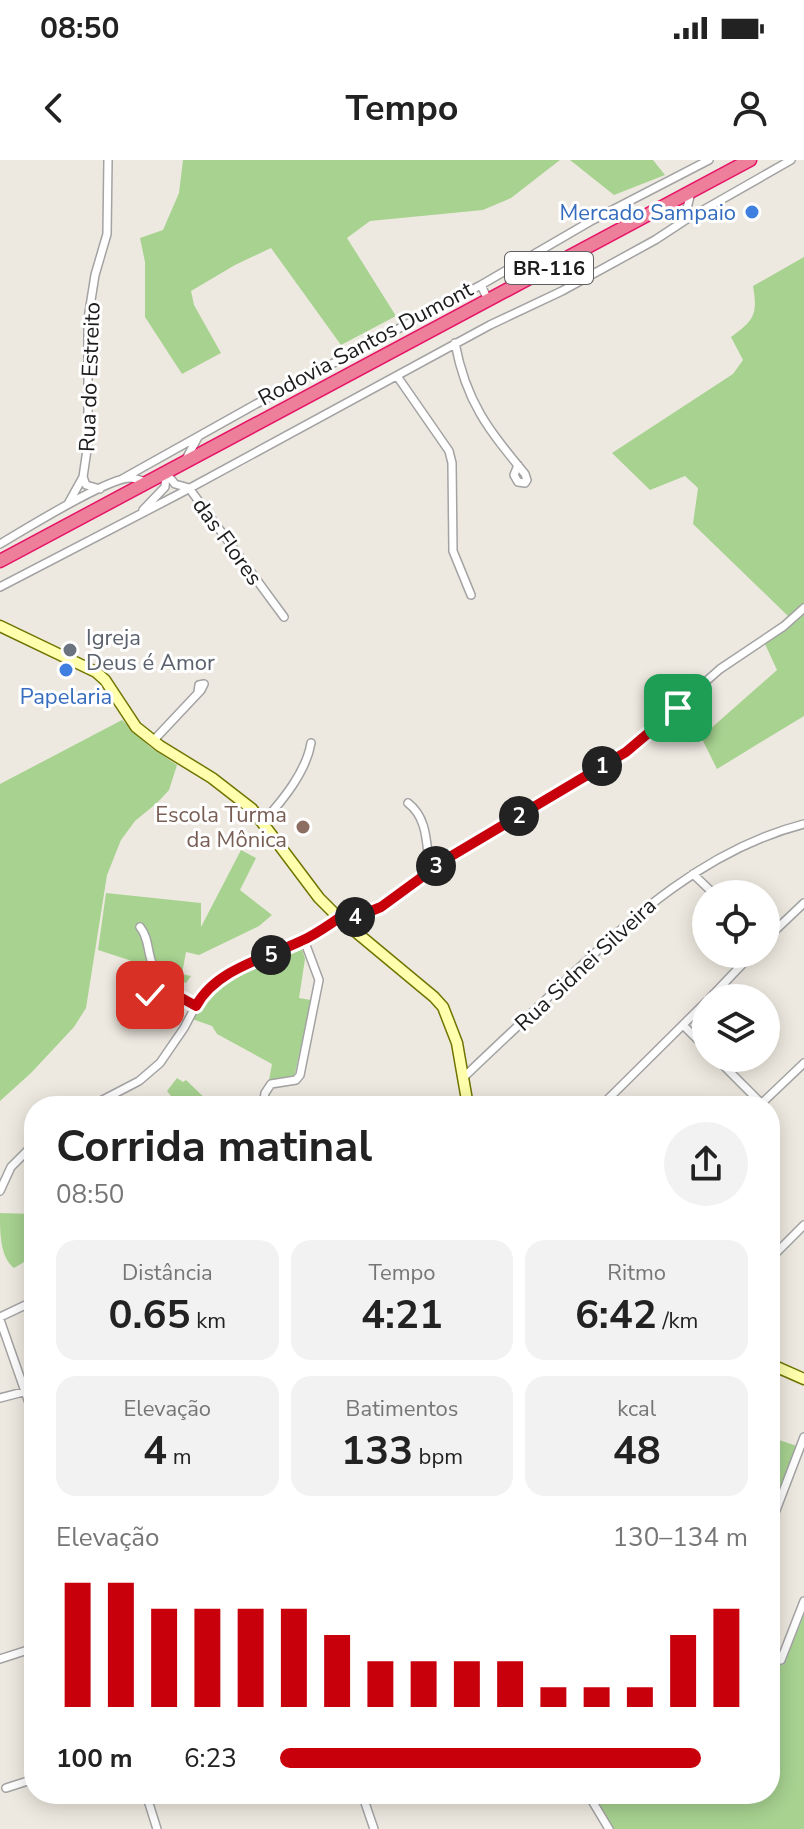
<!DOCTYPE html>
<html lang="pt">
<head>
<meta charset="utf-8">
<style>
  body { margin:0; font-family:"Nunito Sans",sans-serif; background:#f2f2f2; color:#222; height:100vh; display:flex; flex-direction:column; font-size:30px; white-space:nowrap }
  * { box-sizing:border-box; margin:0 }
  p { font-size:26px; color:#767676 }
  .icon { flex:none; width:44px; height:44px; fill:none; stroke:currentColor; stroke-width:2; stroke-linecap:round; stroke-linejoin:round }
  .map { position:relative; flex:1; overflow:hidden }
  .sheet { position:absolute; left:24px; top:936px; width:756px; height:708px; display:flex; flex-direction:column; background:#fff; border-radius:32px; box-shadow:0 4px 20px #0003 }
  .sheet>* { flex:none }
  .fabs { position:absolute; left:692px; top:720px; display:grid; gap:16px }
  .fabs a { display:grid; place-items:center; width:88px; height:88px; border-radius:50%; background:#fff; box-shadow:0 4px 20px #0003; font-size:40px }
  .pin { position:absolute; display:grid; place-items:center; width:68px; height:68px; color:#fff; margin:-34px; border-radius:16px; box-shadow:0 4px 12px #0006 }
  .km { position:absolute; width:40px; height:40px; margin:-20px; border-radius:50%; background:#222; color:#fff; font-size:22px; line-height:40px; text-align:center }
  .round { display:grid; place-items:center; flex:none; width:84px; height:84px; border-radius:42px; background:#f2f2f2 }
  .summary { display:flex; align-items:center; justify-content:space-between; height:136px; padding:0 32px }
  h1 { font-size:44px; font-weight:700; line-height:60px }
  .stats { display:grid; grid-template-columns:repeat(3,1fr); gap:12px; height:136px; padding:8px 32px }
  .stats div { display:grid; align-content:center; border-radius:20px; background:#f2f2f2; text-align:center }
  .stats b { font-size:40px; font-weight:700 }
  .stats small { font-size:22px; font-weight:400 }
  .stats p { font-size:22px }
  .chart { height:224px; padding:16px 32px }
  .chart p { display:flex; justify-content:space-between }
  .chart svg { width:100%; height:144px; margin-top:8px; stroke:#c7000b; stroke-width:6 }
  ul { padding:0 32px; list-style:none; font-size:26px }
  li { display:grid; grid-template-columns:128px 96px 1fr; align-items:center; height:60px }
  li i { height:20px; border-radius:10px; background:#c7000b }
  .status { display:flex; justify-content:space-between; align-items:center; height:56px; padding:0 40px; background:#fff; direction:ltr }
  .status svg { height:22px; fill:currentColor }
  header { display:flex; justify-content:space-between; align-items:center; height:104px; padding:0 32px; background:#fff; font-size:36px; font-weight:700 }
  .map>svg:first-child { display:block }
  .forest { fill:#a7d290 }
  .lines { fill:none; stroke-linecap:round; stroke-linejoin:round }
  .street-casing { stroke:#a3a3a3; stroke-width:10 }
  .secondary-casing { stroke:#6f7500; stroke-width:13 }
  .highway-casing { stroke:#e61467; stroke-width:15 }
  .street { stroke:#fff; stroke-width:7 }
  .secondary { stroke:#ffffad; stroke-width:10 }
  .highway { stroke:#ee7f9a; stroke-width:12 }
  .route-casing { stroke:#fff; stroke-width:16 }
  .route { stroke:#c7000b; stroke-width:10 }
  .shop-dot { fill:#3f7fe0; stroke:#fff; stroke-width:3 }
  .worship-dot { fill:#6b7280; stroke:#fff; stroke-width:3 }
  .education-dot { fill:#8d6e63; stroke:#fff; stroke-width:3 }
  .labels { text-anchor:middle; stroke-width:6; stroke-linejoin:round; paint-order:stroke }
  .shield { fill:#fff; stroke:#606060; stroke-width:2 }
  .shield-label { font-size:20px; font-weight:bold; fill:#1c1c1c }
  .shop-label { font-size:22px; fill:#366cbe; stroke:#fff; text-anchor:end }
  .street-label { font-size:22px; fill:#1c1c1c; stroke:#fff }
  .worship-label { font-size:22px; fill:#5b616d; stroke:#fff; text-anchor:start }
  .education-label { font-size:22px; fill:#785e54; stroke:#fff; text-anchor:end }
</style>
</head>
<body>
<div class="status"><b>08:50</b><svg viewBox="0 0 49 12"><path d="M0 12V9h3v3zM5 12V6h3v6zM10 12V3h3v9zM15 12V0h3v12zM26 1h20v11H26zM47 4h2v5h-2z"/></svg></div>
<header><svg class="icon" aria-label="back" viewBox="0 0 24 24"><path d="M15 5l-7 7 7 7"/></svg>Tempo<svg class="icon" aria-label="person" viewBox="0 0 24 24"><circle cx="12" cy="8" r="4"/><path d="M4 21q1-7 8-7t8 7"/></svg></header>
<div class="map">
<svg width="804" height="1669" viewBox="0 0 804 1669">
  <rect width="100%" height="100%" fill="#eee9e0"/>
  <!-- forest -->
  <path class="forest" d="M183 0H560L511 38 483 50 370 61 347 78 396 156 341 185 271 88 235 105 191 131 194 145 221 193 182 214 145 157V102L140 78 163 70 179 33Z
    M570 0H653L665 15 614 35Z
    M804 97V556L717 609 701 577 777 510 765 484 788 456 693 364 698 328 685 316 650 330 612 293 733 214 743 200 731 177C754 160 758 155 753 126Z
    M122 560 150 587 177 605 169 630 158 642 135 661 121 680 107 715 86 848 74 867 31 913 0 941V624Z
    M241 690 256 698 240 730 272 755 259 766 199 795 186 792 182 814 191 816 186 823 177 820 170 830 155 832 138 819 143 809 129 800 98 790 106 733 201 743V767Z
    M297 788 302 789 305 799 299 838 311 840 294 918 269 920 272 904 217 874 212 866 192 859 204 839 220 823Z
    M177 918 183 922 186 920 213 946H179L167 931Z
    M0 1053 34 1054V1103L31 1098 14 1108C0 1097 0 1073 0 1053Z
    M770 1277 797 1286 770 1359Z
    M804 1454V1669H611L592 1634H770V1500L784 1505Z"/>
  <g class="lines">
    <!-- street casing -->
    <g class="street-casing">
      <path id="street" d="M684 61 791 0
        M488 140 481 125 591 61 709 0
        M455 183C466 242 488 269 525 314L527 320 525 323 518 322 514 315 518 305
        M397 216 449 291 452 303 453 391 471 435
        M185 301 198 277
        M166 313 175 324 189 328 284 457
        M122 319 256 244 481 125
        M100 329 86 325 83 317 88 283V159L95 115 107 74 108 0
        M68 344 83 317
        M143 350 165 327 166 313
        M0 384C24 370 107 318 130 318 136 318 142 321 148 323
        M0 427 179 334 490 165 562 131 655 80 684 61 691 32
        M153 581 201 530 204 524 199 525 198 532
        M408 643C429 659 426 687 430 710
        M263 662C283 640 306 612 311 583
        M693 714 714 734
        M344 762 381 747 436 706 626 592 720 509 784 466 804 448
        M140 767C149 778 147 790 152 803 161 824 176 836 196 846
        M766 779 804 743
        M123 838 169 831
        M710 838 752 794
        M684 866 706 888
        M716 898 762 944
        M463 918C495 887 529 856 561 825 632 757 706 689 804 664
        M761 944 804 903
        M91 946 139 921 160 903 184 868 200 838 214 823 304 780 339 758
        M263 946 265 933 271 924 296 920 300 915 319 820 304 780
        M601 946 706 842
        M0 1031 11 1007 34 984
        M770 1099 804 1065
        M0 1157 34 1141
        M0 1160 34 1257
        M0 1238 27 1231
        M770 1366 804 1277
        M770 1497 781 1500 804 1441
        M0 1499 34 1488
        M6 1628 34 1619
        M146 1634 157 1669
        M362 1634 374 1669
        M588 1634 609 1669"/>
    </g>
    <!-- secondary casing -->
    <g class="secondary-casing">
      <path id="secondary" d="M0 466 96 512 105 520 136 567 160 586 212 618 252 649 319 738 339 758 434 837 443 847 457 883 468 946
        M770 1204 804 1219"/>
    </g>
    <!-- highway casing -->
    <g class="highway-casing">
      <path id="highway" d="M0 401 750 0"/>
    </g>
    <!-- street -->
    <use href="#street" class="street"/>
    <!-- secondary -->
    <use href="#secondary" class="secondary"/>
    <!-- highway -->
    <use href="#highway" class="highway"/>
  </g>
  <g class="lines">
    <!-- route casing -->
    <g class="route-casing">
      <path id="route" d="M150 835 169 831 196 846C216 809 266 798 301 781 315 775 327 766 339 758L344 762 381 747 448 698 626 592 678 548"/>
    </g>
    <!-- route -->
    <use href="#route" class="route"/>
  </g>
  <!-- markers -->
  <g class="shop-dot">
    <circle cx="752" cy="52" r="8"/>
    <circle cx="66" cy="510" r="8"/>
  </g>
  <circle class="worship-dot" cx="70" cy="490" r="8"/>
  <circle class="education-dot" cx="303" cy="667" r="8"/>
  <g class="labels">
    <!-- shield labels -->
    <rect class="shield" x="505" y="92" width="88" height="32" rx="6"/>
    <g class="shield-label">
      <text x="549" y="115">BR-116</text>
    </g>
    <!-- shop labels -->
    <g class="shop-label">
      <text x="736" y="60">Mercado Sampaio</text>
      <text x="66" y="544" text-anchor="middle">Papelaria</text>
    </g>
    <!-- street labels -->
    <g class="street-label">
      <text transform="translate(365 183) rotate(-28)" y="8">Rodovia Santos Dumont</text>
      <text transform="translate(89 217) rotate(-88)" y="8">Rua do Estreito</text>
      <text transform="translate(228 381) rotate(54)" y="8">das Flores</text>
      <text transform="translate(585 804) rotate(-43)" y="8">Rua Sidnei Silveira</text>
    </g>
    <!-- worship labels -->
    <g class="worship-label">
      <text x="86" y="485">Igreja<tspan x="86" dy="25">Deus é Amor</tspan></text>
    </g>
    <!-- education labels -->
    <g class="education-label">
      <text x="287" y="662">Escola Turma<tspan x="287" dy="25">da Mônica</tspan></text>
    </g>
  </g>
</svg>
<div class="fabs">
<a><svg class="icon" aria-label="locate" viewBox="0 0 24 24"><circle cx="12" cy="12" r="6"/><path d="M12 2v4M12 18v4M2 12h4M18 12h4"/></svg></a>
<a><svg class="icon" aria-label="layers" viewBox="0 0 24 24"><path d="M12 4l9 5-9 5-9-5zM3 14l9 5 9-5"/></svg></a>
</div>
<div class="pin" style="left:678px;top:548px;background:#1e9e55"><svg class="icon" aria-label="arrive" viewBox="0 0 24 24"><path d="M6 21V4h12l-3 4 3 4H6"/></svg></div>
<div class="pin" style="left:150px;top:835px;background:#d93025"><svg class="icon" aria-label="check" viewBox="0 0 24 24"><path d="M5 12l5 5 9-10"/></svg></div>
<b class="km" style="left:602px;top:606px">1</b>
<b class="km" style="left:519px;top:656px">2</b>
<b class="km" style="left:436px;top:706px">3</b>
<b class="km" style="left:355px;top:757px">4</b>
<b class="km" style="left:271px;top:795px">5</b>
<section class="sheet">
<div class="summary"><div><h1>Corrida matinal</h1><p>08:50</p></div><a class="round"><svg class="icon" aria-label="share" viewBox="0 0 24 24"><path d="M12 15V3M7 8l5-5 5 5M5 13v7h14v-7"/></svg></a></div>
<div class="stats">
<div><p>Distância</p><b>0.65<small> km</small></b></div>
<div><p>Tempo</p><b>4:21</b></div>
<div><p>Ritmo</p><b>6:42<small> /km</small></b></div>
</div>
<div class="stats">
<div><p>Elevação</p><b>4<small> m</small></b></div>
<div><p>Batimentos</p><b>133<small> bpm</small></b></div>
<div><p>kcal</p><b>48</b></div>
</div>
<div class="chart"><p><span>Elevação</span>130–134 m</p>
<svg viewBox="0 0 160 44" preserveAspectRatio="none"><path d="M5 44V6M15 44V6M25 44V14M35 44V14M45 44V14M55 44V14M65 44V22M75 44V30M85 44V30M95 44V30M105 44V30M115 44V38M125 44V38M135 44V38M145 44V22M155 44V14"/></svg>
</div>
<ul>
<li><b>100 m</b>6:23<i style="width:90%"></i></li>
</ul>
</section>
</div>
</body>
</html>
